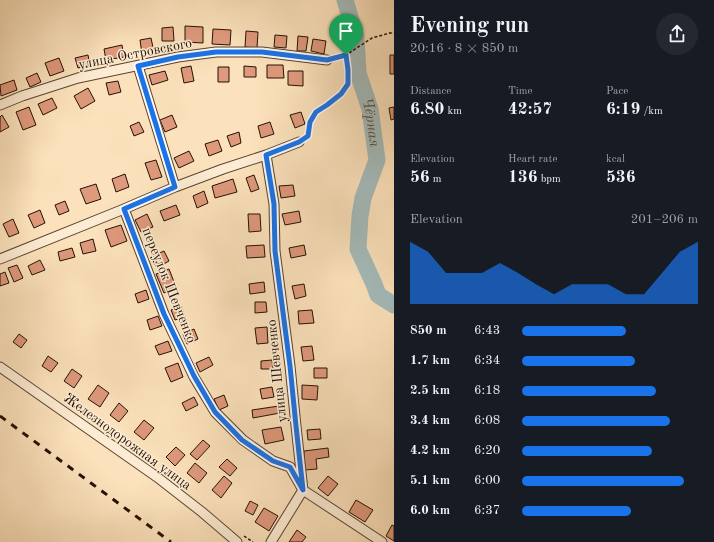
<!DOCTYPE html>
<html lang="en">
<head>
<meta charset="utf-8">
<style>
  body { margin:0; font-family:"Old Standard TT",serif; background:#242831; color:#f1f3f6; height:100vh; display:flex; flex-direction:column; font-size:15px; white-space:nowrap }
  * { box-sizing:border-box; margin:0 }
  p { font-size:13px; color:#9ea1a6 }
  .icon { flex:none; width:22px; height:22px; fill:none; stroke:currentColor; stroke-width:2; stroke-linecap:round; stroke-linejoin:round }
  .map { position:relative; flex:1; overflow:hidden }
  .sheet { display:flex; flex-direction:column; background:#171b24; width:320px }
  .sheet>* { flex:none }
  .pin { position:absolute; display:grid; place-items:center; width:34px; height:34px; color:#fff; margin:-41px -17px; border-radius:50% 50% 50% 0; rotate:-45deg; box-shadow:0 0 4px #0007 }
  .pin .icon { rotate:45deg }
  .round { display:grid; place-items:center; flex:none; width:42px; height:42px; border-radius:21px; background:#242831 }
  .headline { display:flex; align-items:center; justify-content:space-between; height:68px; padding:0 16px }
  h1 { font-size:22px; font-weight:700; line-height:30px }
  .metrics { display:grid; grid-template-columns:repeat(3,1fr); gap:6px; height:68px; padding:4px 16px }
  .metrics div { display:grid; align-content:center }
  .metrics b { font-size:17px; font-weight:700 }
  .metrics small { font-size:11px; font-weight:400 }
  .metrics p { font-size:11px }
  .chart { height:112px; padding:8px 16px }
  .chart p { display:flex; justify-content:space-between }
  .chart svg { width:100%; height:72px; margin-top:4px; fill:#1a73e8; opacity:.7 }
  ul { padding:0 16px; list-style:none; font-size:13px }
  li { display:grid; grid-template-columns:64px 48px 1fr; align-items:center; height:30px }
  li i { height:10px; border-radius:5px; background:#1a73e8 }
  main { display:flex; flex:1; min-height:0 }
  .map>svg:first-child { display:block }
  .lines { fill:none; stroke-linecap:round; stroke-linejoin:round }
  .river { stroke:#a4bbbb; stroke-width:17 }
  .building { fill:#df997c; stroke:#241105 }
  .minor-casing { stroke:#5a4533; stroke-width:11 }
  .path { stroke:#241105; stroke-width:1.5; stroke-dasharray:3 2; stroke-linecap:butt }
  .minor { stroke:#fdecd3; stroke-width:9 }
  .rail { stroke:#241105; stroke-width:3; stroke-dasharray:7 7; stroke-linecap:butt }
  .route-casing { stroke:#fff; stroke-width:8 }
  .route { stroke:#1a73e8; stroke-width:5 }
  .labels { text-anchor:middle; stroke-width:3; stroke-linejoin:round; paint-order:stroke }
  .street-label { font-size:14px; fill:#241105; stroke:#fdecd3 }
  .water-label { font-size:15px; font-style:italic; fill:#514c45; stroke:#fdecd3 }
</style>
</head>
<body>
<main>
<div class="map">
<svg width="394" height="542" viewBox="0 0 394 542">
  <rect width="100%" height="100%" fill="#fce2bc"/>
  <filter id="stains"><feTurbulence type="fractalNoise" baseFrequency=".005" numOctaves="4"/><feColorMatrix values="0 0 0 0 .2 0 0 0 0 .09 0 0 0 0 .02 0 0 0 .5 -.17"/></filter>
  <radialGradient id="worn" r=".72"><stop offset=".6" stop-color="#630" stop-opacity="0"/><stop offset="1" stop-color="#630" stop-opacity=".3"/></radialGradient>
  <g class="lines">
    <!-- river -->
    <path class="river" id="s1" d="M345 0 356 37 358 73 370 109 377 160 363 198 360 216 358 249 374 284 378 295 394 305"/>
  </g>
  <!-- building -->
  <path class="building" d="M185 26 203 27V43L185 42Z
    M173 27 174 41H162V28Z
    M213 29 231 30 230 45 212 44Z
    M246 31 258 32 257 48 245 47Z
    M275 35 287 36 286 48 274 47Z
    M298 36 308 37 306 51H297Z
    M151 38 154 52 142 54 140 40Z
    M313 39 326 41 324 54 311 51Z
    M122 45 124 57 106 60 104 49Z
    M88 55 90 65 78 68 75 58Z
    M390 55H394V74H390Z
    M59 58 64 71 50 76 45 63Z
    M267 65H283L284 78H267Z
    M191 66 194 81 184 83 181 68Z
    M244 66 256 67V77H244Z
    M218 67H229V82H218Z
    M165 71 168 80 152 85 149 75Z
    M288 71H303V86L288 85Z
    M37 73 41 82 30 87 26 78Z
    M14 80 17 90 1 96 0 85Z
    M118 81 121 92 109 95 106 83Z
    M88 88 95 101 81 109 74 96Z
    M52 98 57 108 43 115 38 104Z
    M29 107 36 125 23 130 16 112Z
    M394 107V119L391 120 389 108Z
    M301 112 305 124 295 128 290 115Z
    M2 115 9 127 0 132V117Z
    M172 115 177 127 165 132 160 120Z
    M139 122 144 132 134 136 130 126Z
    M270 122 274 134 261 138 258 126Z
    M239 132 241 143 231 147 227 136Z
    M218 140 222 151 209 156 205 144Z
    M189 151 194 161 179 168 174 158Z
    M156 160 162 177 151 180 145 163Z
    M125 174 129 187 116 192 112 179Z
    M254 175 259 189 251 192 246 178Z
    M233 179 237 192 215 198 212 186Z
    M96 184 101 199 86 204 80 189Z
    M293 185 295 196 281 198 279 186Z
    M204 191 208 203 197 208 193 196Z
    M65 201 69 211 59 215 55 205Z
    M176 205 180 215 164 221 160 211Z
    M40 210 45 223 34 228 28 215Z
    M299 211 301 222 285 225 282 214Z
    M147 214 153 227 141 232 135 220Z
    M248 214H260L261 231 249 232Z
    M13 219 19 233 9 237 3 224Z
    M121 225 127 241 111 247 105 230Z
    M93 239 96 251 83 254 80 243Z
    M264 245 265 257 247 258 246 246Z
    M304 245 306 255 291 258 289 248Z
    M72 248 75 257 60 261 58 252Z
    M164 251 169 261 157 268 151 257Z
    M40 260 45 270 32 275 28 266Z
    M17 265 23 278 14 282 8 268Z
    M169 269 176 287 164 293 156 274Z
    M5 272 9 283 0 286V274Z
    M264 282 265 292 250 294 249 284Z
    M304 284 306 296 295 299 292 286Z
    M146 290 149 299 138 303 135 294Z
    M255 302H266L267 312 255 313Z
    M181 306 185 317 175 320 171 310Z
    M312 310 314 323 299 324 298 311Z
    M158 316 162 326 150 330 147 320Z
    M267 327 268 343 257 344 255 328Z
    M194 329 198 339 187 344 183 334Z
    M19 334 27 340 21 348 13 342Z
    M168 341 172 351 159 355 155 346Z
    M312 346 314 360 303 361 301 347Z
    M48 356 58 363 51 372 42 366Z
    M209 357 213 365 200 372 196 363Z
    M272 360 273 369H261V361Z
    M178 363 183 377 171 382 165 368Z
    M314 368H327V378H314Z
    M72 369 82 376 74 388 64 381Z
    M98 385 109 393 100 407 88 399Z
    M302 385 318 386 317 400 302 399Z
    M272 387 274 397 262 399 260 389Z
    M224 395 228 406 219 410 214 399Z
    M194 397 198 405 186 411 182 403Z
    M119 403 128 411 119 422 110 415Z
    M279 406 280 413 253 418 252 410Z
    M144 420 154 428 144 440 134 432Z
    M281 427 284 440 265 444 262 430Z
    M320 429 321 439 308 440 307 430Z
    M203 440 210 446 197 460 190 454Z
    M176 447 185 455 175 466 166 457Z
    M328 448 329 457 316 459 317 469 305 470 304 451Z
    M227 459 237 468 230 476 219 467Z
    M195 463 207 473 199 483 187 473Z
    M224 476 232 483 221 498 212 490Z
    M328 476 338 484 328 496 318 488Z
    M356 500 373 510 365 522 349 512Z
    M250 501 258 505 253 515 245 511Z
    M264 508 278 516 269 531 255 522Z
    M392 525 394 526V541L386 536Z
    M297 530 306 537 302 542H289Z"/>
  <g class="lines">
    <!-- minor casing -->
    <g class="minor-casing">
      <path id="minor" d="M138 66 175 187
        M0 105 22 96 78 78 178 57 216 52H262L327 60
        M266 155 274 204 275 251 290 366 296 426 303 490 382 542
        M124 209 164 314 194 377 215 412 243 440 273 461 290 467 303 490 271 542
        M0 259 124 209 175 187 223 169 266 155 299 142
        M0 367 157 477 202 512 237 542"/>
    </g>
    <!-- path -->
    <path class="path" d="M335 58 346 55 372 38 390 33H394
      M307 137C310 128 309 121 315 113 319 110 324 108 329 105 350 88 350 81 346 55
      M244 536 253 542"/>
    <!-- minor -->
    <use href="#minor" class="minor"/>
    <!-- rail -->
    <path class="rail" d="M0 416 171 542"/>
  </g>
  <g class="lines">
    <!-- route casing -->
    <g class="route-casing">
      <path id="route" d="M216 52H262L327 60 346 55 348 70V84L341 94 327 105 316 112 310 122 308 136 299 142 266 155 274 204 275 251 290 366 296 426 303 490 290 467 273 461 242 440 215 412 194 376 164 314 124 209 175 187 138 66 178 57Z"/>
    </g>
    <!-- route -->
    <use href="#route" class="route"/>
  </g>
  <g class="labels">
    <!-- street labels -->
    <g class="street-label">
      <text transform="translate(135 53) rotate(-11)" y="5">улица Островского</text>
      <text transform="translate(170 285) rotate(68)" y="5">переулок Шевченко</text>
      <text transform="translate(276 371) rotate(-96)" y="5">улица Шевченко</text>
      <text transform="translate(128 441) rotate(36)" y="5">Железнодорожная улица</text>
    </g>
    <!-- water labels -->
    <g class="water-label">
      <text dy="5" stroke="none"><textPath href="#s1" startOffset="126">Чёрная</textPath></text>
    </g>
  </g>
  <rect width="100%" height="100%" filter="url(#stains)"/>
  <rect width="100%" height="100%" fill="url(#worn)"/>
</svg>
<div class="pin" style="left:346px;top:55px;background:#1e9e55"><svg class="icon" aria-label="arrive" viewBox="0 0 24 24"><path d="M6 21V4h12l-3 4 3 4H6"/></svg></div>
</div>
<section class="sheet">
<div class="headline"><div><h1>Evening run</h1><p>20:16 · 8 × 850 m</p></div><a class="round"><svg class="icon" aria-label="share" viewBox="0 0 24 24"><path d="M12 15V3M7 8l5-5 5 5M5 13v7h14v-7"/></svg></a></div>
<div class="metrics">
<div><p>Distance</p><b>6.80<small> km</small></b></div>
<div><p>Time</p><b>42:57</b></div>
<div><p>Pace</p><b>6:19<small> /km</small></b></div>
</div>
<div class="metrics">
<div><p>Elevation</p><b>56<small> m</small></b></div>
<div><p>Heart rate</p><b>136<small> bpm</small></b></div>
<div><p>kcal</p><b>536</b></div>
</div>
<div class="chart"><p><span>Elevation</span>201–206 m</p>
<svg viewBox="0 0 160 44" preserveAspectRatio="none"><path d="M0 44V6L10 12L20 25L30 25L40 25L50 19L60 25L70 32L80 38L90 32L100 32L110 32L120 38L130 38L140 25L150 12L160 6V44z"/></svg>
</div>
<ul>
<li><b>850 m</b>6:43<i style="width:59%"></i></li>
<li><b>1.7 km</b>6:34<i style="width:64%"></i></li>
<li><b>2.5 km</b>6:18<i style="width:76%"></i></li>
<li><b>3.4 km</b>6:08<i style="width:84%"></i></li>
<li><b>4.2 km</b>6:20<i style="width:74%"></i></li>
<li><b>5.1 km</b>6:00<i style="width:92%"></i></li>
<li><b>6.0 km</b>6:37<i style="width:62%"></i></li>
</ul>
</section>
</main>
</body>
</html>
